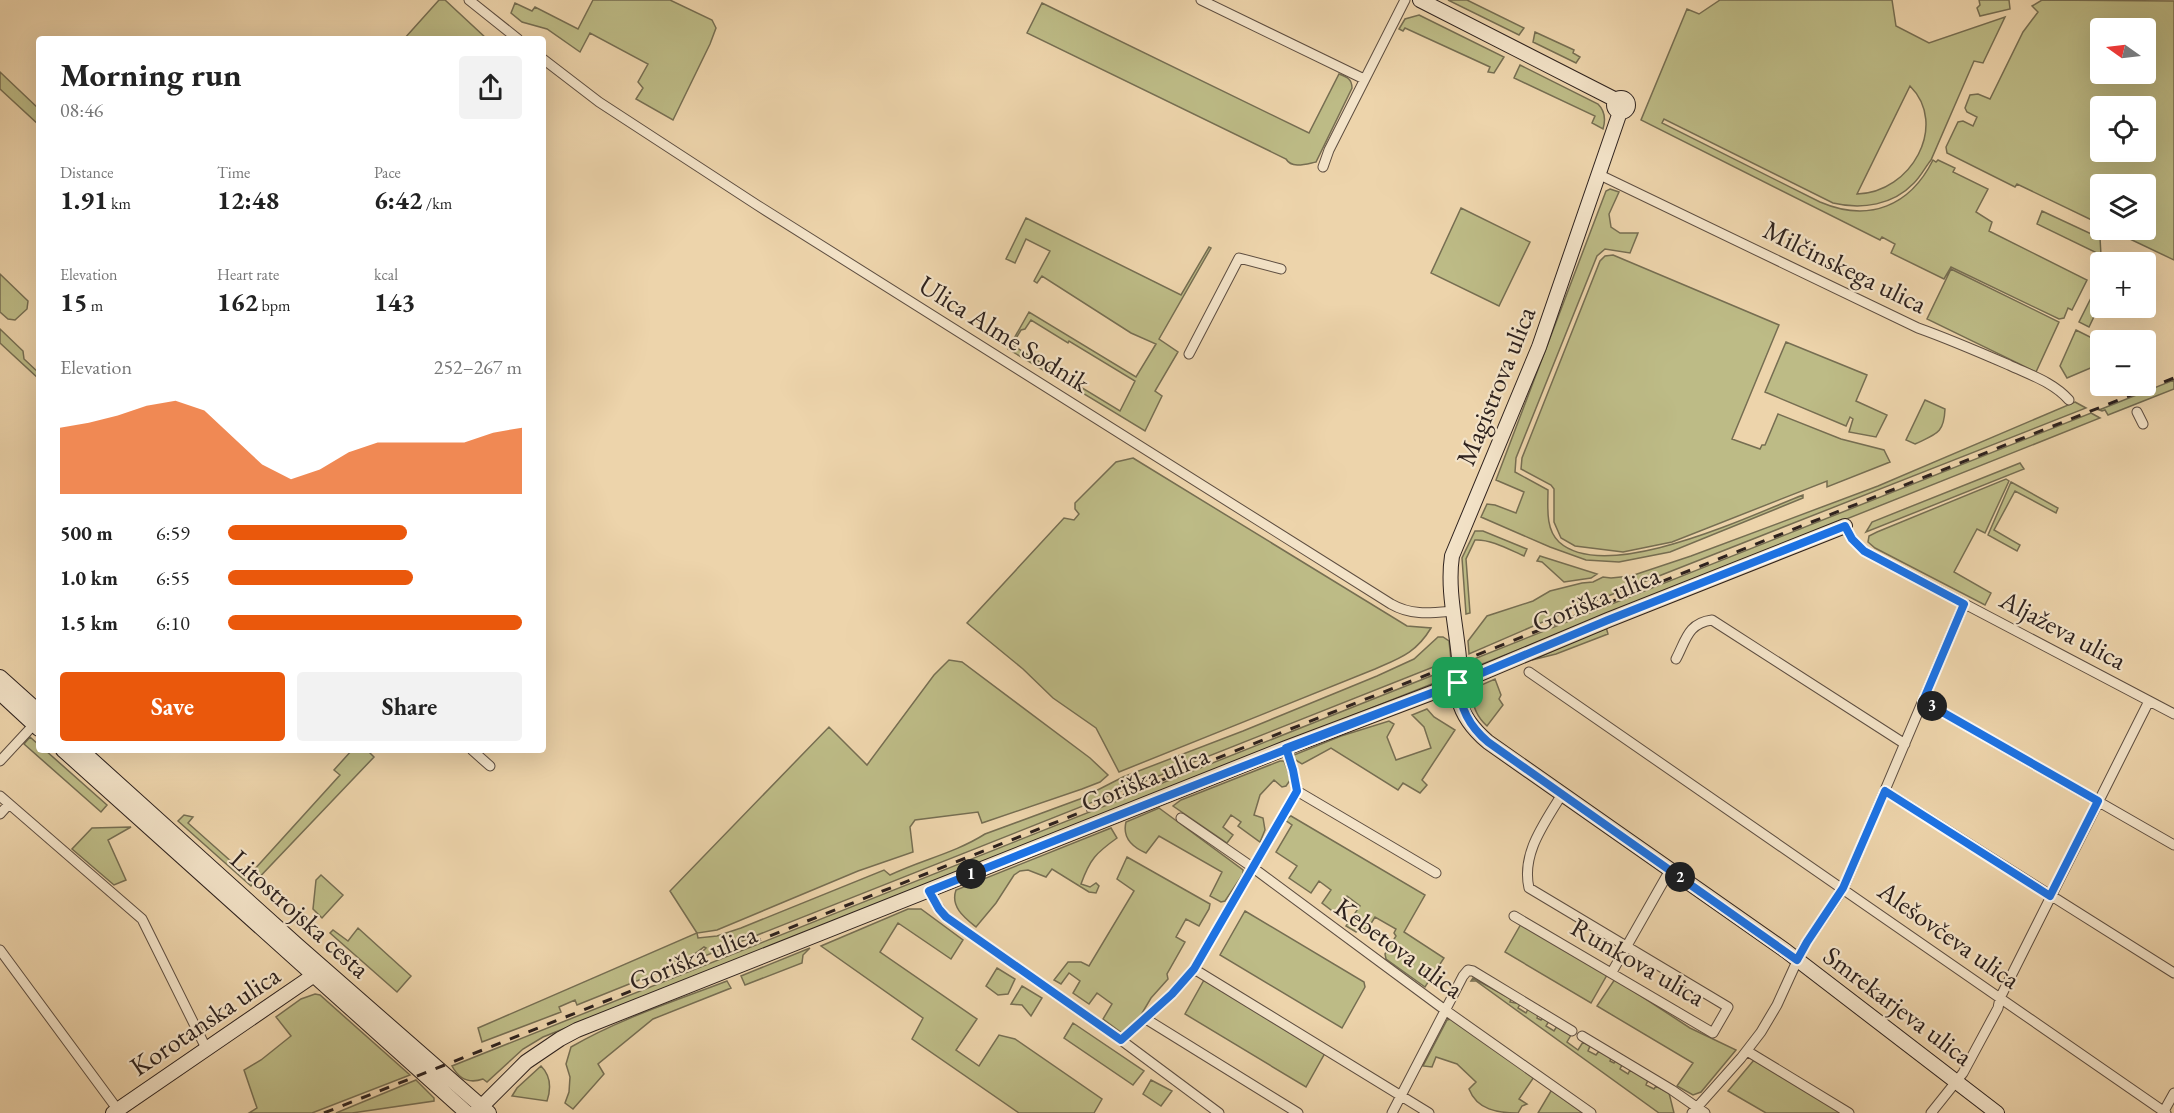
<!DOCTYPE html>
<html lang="en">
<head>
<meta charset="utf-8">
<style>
  body { margin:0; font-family:"EB Garamond",serif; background:#f2f2f2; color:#222; height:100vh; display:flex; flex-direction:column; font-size:22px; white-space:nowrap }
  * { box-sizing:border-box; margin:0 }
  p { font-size:20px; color:#767676 }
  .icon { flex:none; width:33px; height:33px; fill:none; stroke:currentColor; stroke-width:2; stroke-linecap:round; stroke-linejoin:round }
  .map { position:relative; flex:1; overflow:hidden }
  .panel { position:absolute; left:36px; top:36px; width:510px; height:717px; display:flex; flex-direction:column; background:#fff; border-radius:6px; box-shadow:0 6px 24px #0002 }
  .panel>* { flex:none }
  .needle { width:39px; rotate:284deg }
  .buttons { position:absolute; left:2090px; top:18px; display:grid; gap:12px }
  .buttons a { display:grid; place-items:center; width:66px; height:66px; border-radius:6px; background:#fff; box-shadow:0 6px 24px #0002; font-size:30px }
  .pin { position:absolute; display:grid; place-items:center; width:51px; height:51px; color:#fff; margin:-26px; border-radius:12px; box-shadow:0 3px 9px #0006 }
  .km { position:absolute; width:30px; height:30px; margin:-15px; border-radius:50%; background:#222; color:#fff; font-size:16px; line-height:30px; text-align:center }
  .round { display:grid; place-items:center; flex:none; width:63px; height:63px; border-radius:6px; background:#f2f2f2 }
  .summary { display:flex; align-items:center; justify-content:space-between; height:102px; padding:0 24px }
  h1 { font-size:33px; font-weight:700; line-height:45px }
  .figures { display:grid; grid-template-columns:repeat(3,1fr); gap:9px; height:102px; padding:6px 24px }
  .figures div { display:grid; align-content:center }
  .figures b { font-size:26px; font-weight:700 }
  .figures small { font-size:16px; font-weight:400 }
  .figures p { font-size:16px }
  .chart { height:168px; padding:12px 24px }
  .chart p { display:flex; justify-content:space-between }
  .chart svg { width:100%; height:108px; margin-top:6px; fill:#ea580c; opacity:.7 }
  .button { display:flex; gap:12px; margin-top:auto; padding:12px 24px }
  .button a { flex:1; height:69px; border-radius:6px; background:#ea580c; color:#fff; font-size:24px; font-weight:700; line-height:69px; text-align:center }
  .button a+a { background:#f2f2f2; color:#222 }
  ul { padding:0 24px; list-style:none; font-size:20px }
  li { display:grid; grid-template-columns:96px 72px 1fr; align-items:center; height:45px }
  li i { height:15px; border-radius:8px; background:#ea580c }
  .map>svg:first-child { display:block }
  .green { fill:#bdbb86; stroke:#766e52; stroke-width:1.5; fill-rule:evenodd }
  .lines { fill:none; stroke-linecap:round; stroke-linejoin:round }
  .street-casing { stroke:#5e4e41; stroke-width:11 }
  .secondary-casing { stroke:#2e221e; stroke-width:16 }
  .street { stroke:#f3e3c8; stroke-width:9 }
  .secondary { stroke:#f3e3c8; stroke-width:14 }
  .rail { stroke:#2e221e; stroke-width:3; stroke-dasharray:10 10; stroke-linecap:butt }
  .route-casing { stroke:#fff; stroke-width:12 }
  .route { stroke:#1a73e8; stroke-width:8 }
  .labels { text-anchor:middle; stroke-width:4.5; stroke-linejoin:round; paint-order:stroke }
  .street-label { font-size:27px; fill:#2e221e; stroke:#f3e3c8 }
</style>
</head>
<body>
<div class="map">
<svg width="2174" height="1113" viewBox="0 0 2174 1113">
  <rect width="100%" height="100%" fill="#edd4ab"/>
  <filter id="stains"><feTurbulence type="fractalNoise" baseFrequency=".00333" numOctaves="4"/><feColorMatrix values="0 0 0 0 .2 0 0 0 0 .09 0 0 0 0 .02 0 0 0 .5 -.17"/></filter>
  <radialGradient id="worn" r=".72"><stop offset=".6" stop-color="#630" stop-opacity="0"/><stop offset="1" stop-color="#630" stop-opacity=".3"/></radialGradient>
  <!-- green -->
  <path class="green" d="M439 0H445L487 39H404Z
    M593 0H670L712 20 716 28 710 44 673 120 636 99 643 88 638 82 648 64 590 33 580 52 547 29 522 22 511 13 515 3 532 11 535 7 578 29Z
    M1448 0H1467L1524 28 1519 35Z
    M1720 0H1892L1896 26 1929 43 2005 17 1983 63 1974 61 1931 160C1926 166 1921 176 1914 183 1893 205 1862 210 1833 203L1664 119 1662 123 1820 202C1869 223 1910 206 1933 160L1936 162 1938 160 1955 168 1953 172 1988 189 1976 212 1992 222 1989 231 2087 280 2072 310 2068 308 2064 318 2059 319 1951 267 1944 279 1891 253 1895 244 1882 237 1880 240 1641 120 1687 9 1699 14ZM1910 86C1949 125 1911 193 1857 194Z
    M1979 0H2009L2010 9 1980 16 1977 8 1980 5Z
    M2042 0 2174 1V260L2111 230H2145V184H2100V224L2017 184 2015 187 1947 153 1946 147 1958 122 1963 121 1973 126 1977 117 1967 112 1965 108 1970 95 1978 94 1990 99 2023 32 2038 12 2032 6ZM2100 28H2145V74H2100ZM2100 106H2145V152H2100Z
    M1042 3 1309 133 1339 74C1347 77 1352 79 1352 88L1316 162C1306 164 1292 169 1286 159L1027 33Z
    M1419 15 1504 57 1494 73 1488 72 1490 67 1405 28 1403 31 1399 29 1405 19Z
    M1535 32 1574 50 1573 53 1580 57 1576 63 1533 42Z
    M1520 65 1598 104C1605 111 1606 119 1603 129L1592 123 1595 116 1514 78Z
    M0 72 39 109V125L0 89Z
    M1610 189 1619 192 1609 214 1611 227 1620 233H1638L1630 253 1605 249 1597 256 1516 458 1515 472 1548 490C1548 506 1545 529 1559 542 1607 585 1751 515 1803 495V498L1670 552 1619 562 1586 560 1550 547 1481 517 1487 504 1495 505 1516 513 1524 492 1496 480 1606 191Z
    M1461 208 1530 242 1499 306 1431 273Z
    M2042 211 2100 238 2101 255 2037 224Z
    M1026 218 1181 295 1209 247 1211 248 1159 339 1178 352 1155 391 1162 396 1145 431 1066 383 1071 381 1120 411 1135 381 1069 341 1068 343 1031 320 1025 329 1021 330 1012 345 1053 370V376L1008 349 1029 312 1136 377 1156 344 1131 333 1042 276 1037 283 1034 281 1050 251 1026 239 1015 263 1006 259Z
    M1613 255 1779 325 1732 439 1760 449 1762 445H1765L1778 414 1841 439 1884 450 1890 462 1827 487V481L1672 542 1623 552 1575 546 1561 538 1554 522V489L1551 485 1521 469 1522 458 1600 261 1605 256Z
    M1951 269 2059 322 2036 372 1927 319Z
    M0 274 28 301 27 309 15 320 8 319 0 312Z
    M2100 280V304L2089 327 2079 322Z
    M0 329 23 351 24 359 39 373V379L0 343Z
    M2076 330 2100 342V364L2067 378 2060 366Z
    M1786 342 1867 375 1856 401 1887 415 1876 437 1849 432 1853 419 1850 417 1846 426 1765 392Z
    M2174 380V389L2108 415 2105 410 2102 411 2099 410Z
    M1925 400 1945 409C1944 434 1936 434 1915 444L1906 440Z
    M2075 402 2086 408 1552 618 1469 654 1468 641 1487 616 1533 601 1550 591 1582 583 1593 582 1603 577 1611 578 1631 576 1691 556 1878 486Z
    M2091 413 2100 418 1480 665 1474 659Z
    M1133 458 1407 626 1431 628C1416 653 1400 658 1375 669L1119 772 1096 728 1053 698 1023 669 967 623 1064 518 1074 520 1079 514 1075 509V503L1116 462Z
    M2020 463 2024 469 1866 532 1872 522Z
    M2006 479 2009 481 1985 533 1977 529 1954 572 1991 593 1985 605 1875 548 1868 542 1869 536 1877 532Z
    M2011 482 2058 508 2056 513 2015 491 1994 530 2020 545 2017 551 1988 535Z
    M1475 531H1483L1527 549 1524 556C1510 550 1491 539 1475 540L1466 559 1470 613 1466 614 1462 558Z
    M1540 556 1597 574 1591 578 1564 582 1542 562 1537 561Z
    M1606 627 1608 634 1556 654 1532 660Z
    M1438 637H1443L1449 641 1451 660 702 957 699 962 697 957 706 948 704 947 684 962 577 1005 575 1000 559 1007 561 1012 482 1042 478 1028 697 933 670 891 829 727 867 765 934 675 949 660 962 662 1090 758 1108 775 1100 782 1082 789 982 823 978 812 915 820 910 827 913 852 858 871 717 930 697 933 698 938 717 936 741 928 884 870 890 875C921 860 955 853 985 834L1080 799 1123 777 1243 731 1377 676 1414 659Z
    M1451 668 1450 674 1447 678 543 1037 523 1049 487 1082 483 1079C469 1084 459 1079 452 1066Z
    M1495 679 1501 695 1499 699 1503 705 1487 726C1477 717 1472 706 1473 693L1479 686Z
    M1427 709 1434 717 1455 730 1422 780 1427 785 1420 793 1403 783 1398 790 1331 748 1302 764 1294 759V755L1341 736 1389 721 1394 724 1387 737 1396 760 1431 748 1424 727 1412 715Z
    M30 737 39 745V750H45L107 805 101 812 24 744Z
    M352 750H367L374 757 251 886 178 821 184 815 193 817 188 823 242 871 247 866 253 871 340 775 334 770Z
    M1280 761H1284L1291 779 1286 786 1282 787 1274 780 1260 795 1254 815 1263 818 1265 830 1260 842 1238 826 1241 822 1231 815 1223 827 1233 835 1227 843 1173 806 1181 800Z
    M1159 808 1243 870V874L1225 901 1221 902 1210 896 1222 872 1159 836 1146 853C1132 847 1122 838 1126 822Z
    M1291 816 1425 895 1404 932 1444 958 1425 987 1386 959 1385 954 1396 936 1394 933 1396 929 1375 917 1367 930 1360 926 1356 932 1346 926 1360 906 1347 896 1335 913 1322 903 1331 890 1319 881 1311 893 1289 878 1297 866 1276 852 1292 825 1285 820Z
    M131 827 108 840 126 880 114 885 72 849 92 828Z
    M1111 828 1117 838C1096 853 1090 859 1081 884L1090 887 1096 883 1099 886 1096 893 1089 892 1052 869 1046 877 1028 870 1020 871 1014 875 996 903 976 927C965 918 950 907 956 890Z
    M1127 857 1210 904 1209 909 1199 926 1186 919 1176 937 1185 942 1167 974 1168 979 1151 998 1141 1015 1122 1033 1103 1019 1112 1004 1097 993 1089 1004 1073 993 1080 981 1069 973 1061 984 1054 980 1068 962H1081L1089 966 1134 891 1117 879Z
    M321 875 343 895 322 918 313 909 316 880Z
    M908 909H921L963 940 951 959 898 923 880 952 977 1019 956 1050 979 1066 999 1035 1015 1039 1102 1099 1094 1113H1019L912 1039 923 1018 821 946Z
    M1245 911 1364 982 1365 987 1342 1028 1220 955Z
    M1521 924 1607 975 1591 1003 1505 952Z
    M358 928 411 976 397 992 330 933 333 930 348 941Z
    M810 948 803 955 802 963 745 985 741 976Z
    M997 968 1015 979 1008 994 998 995 986 986Z
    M1473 978 1511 999 1510 1002 1520 1004 1518 1008 1526 1013 1528 1009 1538 1015 1537 1018 1541 1020 1543 1018 1549 1021 1546 1026 1554 1031 1557 1026 1571 1035 1567 1042 1578 1050 1583 1042 1590 1046 1588 1051 1596 1055 1599 1051 1611 1058 1610 1061 1614 1063 1615 1061 1622 1065 1620 1069 1628 1074 1630 1070 1648 1080 1646 1085 1654 1089 1656 1086 1669 1093 1674 1113H1659L1476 981H1471Z
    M1615 979 1690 1028 1736 1050 1701 1092 1693 1095 1677 1086 1693 1063 1597 1006Z
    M1204 980 1325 1053 1306 1087 1185 1014Z
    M727 981 731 988 653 1019 598 1064 604 1074 573 1109 565 1103 569 1092 570 1077 566 1064 571 1047C619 1019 675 1001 727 981Z
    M1022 986 1042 998 1031 1016 1022 1005 1011 1004Z
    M315 994 320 995 410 1075 312 1113H249L257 1108 244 1070 261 1060 291 1036 276 1017 301 999Z
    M1451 1019 1534 1077 1519 1099 1527 1104 1522 1106 1518 1113C1498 1113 1477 1110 1469 1089L1476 1082 1457 1064 1436 1057 1432 1067 1423 1066 1447 1020Z
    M1073 1023 1144 1071 1133 1085 1064 1038Z
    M1754 1060 1844 1113H1766L1728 1091Z
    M541 1066C551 1076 551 1089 547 1101L512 1096 517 1088Z
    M416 1080 434 1098V1101L352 1113H336Z
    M1151 1080 1172 1091 1161 1106 1143 1094Z
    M1551 1091H1553L1583 1113H1538Z"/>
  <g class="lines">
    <!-- street casing -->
    <g class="street-casing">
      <path id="street" d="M469 0 518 39
        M1201 0 1364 79
        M543 59 599 102 757 205 1391 604C1412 616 1431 613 1454 611
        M1323 167 1329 150 1405 0
        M1600 175 1918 328C1949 339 1979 352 2009 365 2030 375 2053 382 2069 400
        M1189 354 1239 258 1281 269
        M2137 412 2143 424
        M1845 526 1852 539 1864 551 2174 714
        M1676 659C1686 640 1688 623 1712 620L1905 744
        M1529 672 2166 1113
        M1923 701 2174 845
        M472 750 490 766
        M0 761 39 719
        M1297 791 1436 873
        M1885 791 2174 973
        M0 796 142 919 206 1048
        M0 814 9 804
        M1181 818 1252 867 1445 1010 1591 1113
        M929 891 936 904 946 917 1121 1040 1219 1113
        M1514 916 1713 1033 1728 1007 1529 888C1521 853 1545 823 1562 794
        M0 950 118 1110
        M1194 969 1429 1113
        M1612 972 1670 870
        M1146 1019 1298 1113
        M1582 1036 1672 1090 1705 1113
        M1121 1040 1172 994 1194 969 1297 791 1293 770 1286 748
        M1747 1051 1849 1113
        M2164 1111 2174 1093
        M1392 1113 1463 976 1468 970 1473 971 1572 1031
        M1692 1113 1741 1058 1761 1032 1777 1005 1803 948 1843 889 1964 604
        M1931 1113 1963 1073 1998 1008 2000 998 2149 701"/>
    </g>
    <!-- secondary casing -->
    <g class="secondary-casing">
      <path id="secondary" d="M1420 0 1616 100
        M1614 105a7 7 0 1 1 14 0a7 7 0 1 1-14 0Z
        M1620 112 1539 347 1452 556C1447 589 1456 625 1459 658 1460 672 1456 686 1459 700 1463 717 1475 731 1488 742L1786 951 1997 1113
        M0 677 39 712
        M0 693 39 729
        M63 750 467 1113
        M81 750 297 945 489 1113
        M113 1113 320 971
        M475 1113 526 1062 560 1039 577 1030 1286 748 1458 683 1608 620 1845 526"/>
    </g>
    <!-- street -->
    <use href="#street" class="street"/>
    <!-- secondary -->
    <use href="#secondary" class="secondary"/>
    <!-- rail -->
    <path class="rail" d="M324 1113 2174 378"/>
  </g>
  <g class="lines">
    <!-- route casing -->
    <g class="route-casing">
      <path id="route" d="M1458 683 1286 748 1293 770 1297 791 1194 969 1172 994 1121 1040 946 917 939 909 929 891C1105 820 1281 751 1458 683 1460 708 1469 726 1488 742L1797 960 1807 942 1843 888 1885 791 2050 896 2098 801 1923 701 1964 604 1864 551 1852 539 1845 526 1608 620 1458 683"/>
    </g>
    <!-- route -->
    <use href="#route" class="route"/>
  </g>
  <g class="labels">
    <!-- street labels -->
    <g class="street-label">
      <text transform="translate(1845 267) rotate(26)" y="9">Milčinskega ulica</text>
      <text transform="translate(1004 334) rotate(32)" y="9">Ulica Alme Sodnik</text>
      <text transform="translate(1496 386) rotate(-68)" y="9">Magistrova ulica</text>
      <text transform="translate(1596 599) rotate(-22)" y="9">Goriška ulica</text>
      <text transform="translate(2063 630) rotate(28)" y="9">Aljaževa ulica</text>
      <text transform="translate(1145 779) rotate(-22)" y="9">Goriška ulica</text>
      <text transform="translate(300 914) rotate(42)" y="9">Litostrojska cesta</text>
      <text transform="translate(1949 935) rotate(35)" y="9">Alešovčeva ulica</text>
      <text transform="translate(1399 948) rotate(36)" y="9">Kebetova ulica</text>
      <text transform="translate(693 958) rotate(-22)" y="9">Goriška ulica</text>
      <text transform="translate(1638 962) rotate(30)" y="9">Runkova ulica</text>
      <text transform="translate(1898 1006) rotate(37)" y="9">Smrekarjeva ulica</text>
      <text transform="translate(205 1021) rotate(-34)" y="9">Korotanska ulica</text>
    </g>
  </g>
  <rect width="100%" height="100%" filter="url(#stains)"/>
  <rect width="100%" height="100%" fill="url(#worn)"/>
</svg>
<div class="buttons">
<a><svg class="needle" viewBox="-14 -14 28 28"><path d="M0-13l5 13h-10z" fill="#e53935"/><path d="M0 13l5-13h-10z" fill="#767676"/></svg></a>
<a><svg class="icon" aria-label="locate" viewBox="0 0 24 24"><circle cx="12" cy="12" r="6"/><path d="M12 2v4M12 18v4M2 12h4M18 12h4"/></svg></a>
<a><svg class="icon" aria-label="layers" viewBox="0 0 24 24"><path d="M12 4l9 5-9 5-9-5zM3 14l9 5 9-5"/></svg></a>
<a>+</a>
<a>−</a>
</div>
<div class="pin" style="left:1458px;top:683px;background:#1e9e55"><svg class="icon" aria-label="arrive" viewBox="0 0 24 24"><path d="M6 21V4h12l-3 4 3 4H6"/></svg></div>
<b class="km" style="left:971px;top:874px">1</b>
<b class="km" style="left:1680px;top:877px">2</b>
<b class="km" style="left:1932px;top:706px">3</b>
<section class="panel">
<div class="summary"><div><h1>Morning run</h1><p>08:46</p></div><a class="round"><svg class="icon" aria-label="share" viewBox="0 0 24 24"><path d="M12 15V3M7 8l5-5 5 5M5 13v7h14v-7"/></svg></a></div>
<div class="figures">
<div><p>Distance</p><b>1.91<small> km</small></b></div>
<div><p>Time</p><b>12:48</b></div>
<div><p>Pace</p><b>6:42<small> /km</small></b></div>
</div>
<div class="figures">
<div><p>Elevation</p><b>15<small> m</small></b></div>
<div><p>Heart rate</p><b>162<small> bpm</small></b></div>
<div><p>kcal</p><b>143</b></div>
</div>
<div class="chart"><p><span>Elevation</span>252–267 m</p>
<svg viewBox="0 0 160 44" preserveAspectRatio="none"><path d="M0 44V17L10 15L20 12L30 8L40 6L50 10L60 21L70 32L80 38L90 34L100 27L110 23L120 23L130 23L140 23L150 19L160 17V44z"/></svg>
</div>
<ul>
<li><b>500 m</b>6:59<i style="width:61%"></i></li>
<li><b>1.0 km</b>6:55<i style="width:63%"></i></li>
<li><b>1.5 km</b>6:10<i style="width:100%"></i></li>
</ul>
<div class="button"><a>Save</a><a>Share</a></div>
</section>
</div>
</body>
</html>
